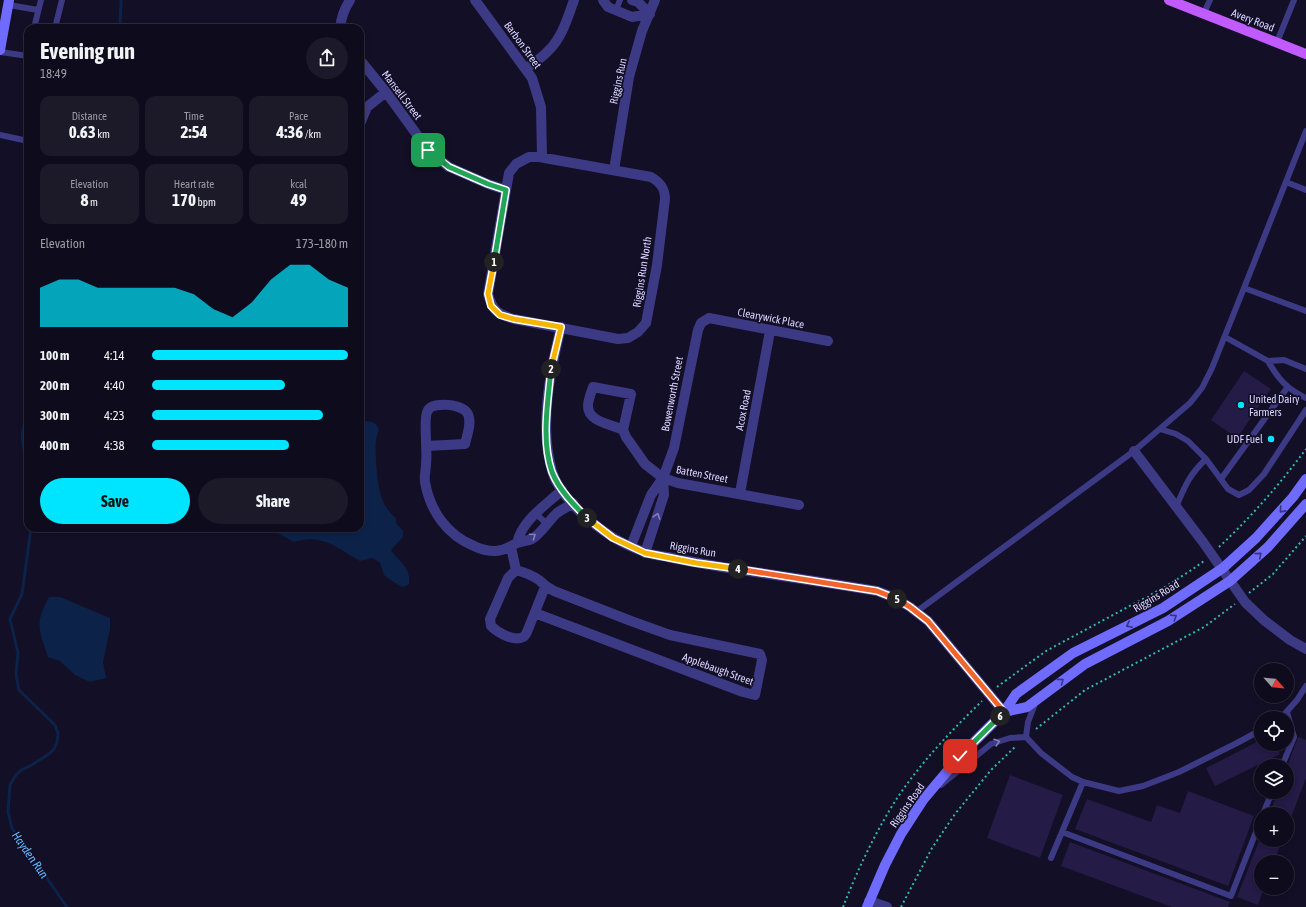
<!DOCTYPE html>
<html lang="en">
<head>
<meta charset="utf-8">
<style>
  body { margin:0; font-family:"Asap Condensed",sans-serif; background:#1c1929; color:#f1f3f6; height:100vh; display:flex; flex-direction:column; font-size:15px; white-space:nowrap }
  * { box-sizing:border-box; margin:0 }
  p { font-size:13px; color:#9b9ba3 }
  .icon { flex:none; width:22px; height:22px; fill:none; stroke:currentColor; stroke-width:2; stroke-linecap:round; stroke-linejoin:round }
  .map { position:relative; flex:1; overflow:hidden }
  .details { position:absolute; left:24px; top:24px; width:340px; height:508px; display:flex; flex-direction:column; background:#0e0b1c; border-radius:12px; box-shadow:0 2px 6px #0003,0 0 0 1px #2e2b3b }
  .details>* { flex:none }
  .needle { width:26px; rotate:117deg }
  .fabs { position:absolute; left:1254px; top:663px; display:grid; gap:8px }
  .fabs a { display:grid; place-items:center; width:40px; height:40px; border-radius:50%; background:#0e0b1c; box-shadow:0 2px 6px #0003,0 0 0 1px #2e2b3b; font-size:20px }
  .pin { position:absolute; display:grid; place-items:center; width:34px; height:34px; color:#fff; margin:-17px; border-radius:8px; box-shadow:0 2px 6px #0006 }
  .km { position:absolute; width:20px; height:20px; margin:-10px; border-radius:50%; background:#222; color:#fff; font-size:11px; line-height:20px; text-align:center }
  .round { display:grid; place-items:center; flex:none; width:42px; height:42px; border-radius:21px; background:#1c1929 }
  .overview { display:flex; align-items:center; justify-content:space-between; height:68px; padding:0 16px }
  h1 { font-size:22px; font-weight:700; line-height:30px }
  .stats { display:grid; grid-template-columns:repeat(3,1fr); gap:6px; height:68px; padding:4px 16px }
  .stats div { display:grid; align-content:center; border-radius:10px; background:#1c1929; text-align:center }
  .stats b { font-size:17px; font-weight:700 }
  .stats small { font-size:11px; font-weight:400 }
  .stats p { font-size:11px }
  .chart { height:112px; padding:8px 16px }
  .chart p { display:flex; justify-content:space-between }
  .chart svg { width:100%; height:72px; margin-top:4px; fill:#00e5ff; opacity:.7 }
  .cta { display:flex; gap:8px; margin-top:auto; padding:8px 16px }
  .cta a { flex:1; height:46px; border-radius:24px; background:#00e5ff; color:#111; font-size:16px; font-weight:700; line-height:46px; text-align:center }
  .cta a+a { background:#1c1929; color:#f1f3f6 }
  ul { padding:0 16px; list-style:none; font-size:13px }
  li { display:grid; grid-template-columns:64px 48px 1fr; align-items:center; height:30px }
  li i { height:10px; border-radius:5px; background:#00e5ff }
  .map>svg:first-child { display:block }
  .water { fill:#0c2248 }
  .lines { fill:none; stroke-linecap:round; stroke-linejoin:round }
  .stream { stroke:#0c2248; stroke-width:3 }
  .building { fill:#241b47 }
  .path { stroke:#2fb8b0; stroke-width:2; stroke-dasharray:2 3; stroke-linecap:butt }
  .service { stroke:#3d3a85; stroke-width:6 }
  .minor { stroke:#3d3a85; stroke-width:10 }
  .secondary { stroke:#6f6bff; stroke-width:10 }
  .primary { stroke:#c25bff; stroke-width:10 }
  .oneway { stroke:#38347d }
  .oneway2 { stroke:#837fbc }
  .split-1-casing { stroke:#fff; stroke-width:8 }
  .split-2-casing { stroke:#fff; stroke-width:8 }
  .split-3-casing { stroke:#fff; stroke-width:8 }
  .split-4-casing { stroke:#fff; stroke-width:8 }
  .split-5-casing { stroke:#fff; stroke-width:8 }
  .split-6-casing { stroke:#fff; stroke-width:8 }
  .split-7-casing { stroke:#fff; stroke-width:8 }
  .split-1 { stroke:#22a559; stroke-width:5 }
  .split-2 { stroke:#f5b400; stroke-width:5 }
  .split-3 { stroke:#22a559; stroke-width:5 }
  .split-4 { stroke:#f5b400; stroke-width:5 }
  .split-5 { stroke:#f0652b; stroke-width:5 }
  .split-6 { stroke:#f0652b; stroke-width:5 }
  .split-7 { stroke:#22a559; stroke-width:5 }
  .poi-dot { fill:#00e5ff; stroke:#130f26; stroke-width:1.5 }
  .labels { text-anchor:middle; stroke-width:3.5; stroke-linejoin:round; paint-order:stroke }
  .street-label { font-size:11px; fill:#d9d4ff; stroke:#130f26 }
  .poi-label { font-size:11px; fill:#d9d4ff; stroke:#130f26; text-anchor:start }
  .water-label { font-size:12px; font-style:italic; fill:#62b6ff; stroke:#130f26 }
</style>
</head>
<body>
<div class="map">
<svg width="1306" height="907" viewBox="0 0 1306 907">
  <rect width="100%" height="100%" fill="#130f26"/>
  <!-- water -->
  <path class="water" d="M366 421C373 421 377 424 379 430 374 441 376 450 376 461 378 482 378 504 396 518V523L403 531V537L391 550C400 563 411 567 409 584L406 586 402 587 389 579 384 575 380 563 373 558 360 561C337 548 322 533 294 542L272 530V528H360V431L364 423Z
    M49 597H60L110 618V629L103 662 106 678 90 682 75 675 60 661 48 657C39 629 34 624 49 597Z"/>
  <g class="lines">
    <!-- stream -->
    <path class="stream" d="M120 28 121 0
      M28 418C17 432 25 452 28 468
      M31 528 22 594 10 619 18 653 16 674 19 690 55 725 58 733 57 742 54 749 49 754 30 766 21 770 16 775 10 785 8 812 12 828 67 907"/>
  </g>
  <!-- building -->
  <path class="building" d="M1244 371 1271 389 1237 438 1211 420Z
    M1298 737 1306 740V778L1287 828V814H1269L1278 792H1287V767Z
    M1261 740V744H1275L1280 754 1215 786 1206 768Z
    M1010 775 1063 795 1040 858 987 838Z
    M1188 791 1254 816 1228 886 1075 829 1087 799 1151 822 1157 805 1180 813Z
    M1261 836V840H1282L1274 862H1261V888H1264L1258 905 1237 897Z
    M1070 842 1230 902 1228 907H1172L1061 866Z"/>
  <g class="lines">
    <!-- path -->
    <path class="path" d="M1219 547C1251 517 1280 484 1306 449
      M1249 593 1273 574 1306 536
      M997 687 1046 651 1165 587 1193 569 1204 561
      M1036 729 1085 690 1204 627 1235 604
      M843 907C859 866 883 815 910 780 931 752 956 726 982 701
      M901 907 932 848 955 814 991 770 1016 746"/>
    <!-- service -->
    <path class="service" d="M9 5 38 10
      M616 10 620 0
      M1204 13 1210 0
      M34 28 41 0
      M55 28 62 0
      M1277 42 1294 0
      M0 52 28 56
      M1306 131 1244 288 1306 311
      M0 135 28 141
      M1286 182 1306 190
      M1225 337 1268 361 1284 360 1306 369
      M1268 361C1278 379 1287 389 1306 398
      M1160 429 1176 434 1188 441 1206 459 1228 489 1239 495 1249 490 1264 474 1306 410
      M1221 479 1287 388
      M1176 507C1185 486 1189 475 1206 459
      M535 513 547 524
      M916 612 1134 451 1190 403 1202 388 1212 368 1244 288
      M1035 704 1028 722 1026 737 1041 753 1072 777 1083 782 1119 791 1143 786 1179 772 1237 743 1261 730
      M1281 718 1297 700 1306 686
      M1282 766 1294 737 1287 712
      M941 785 991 744 1010 738 1026 737
      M1263 814 1272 792
      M1062 832 1231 896 1261 819
      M1051 858 1083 782"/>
    <!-- minor -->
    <path class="minor" d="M475 0 532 78 541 107 542 157
      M603 0 608 7 632 17 650 14
      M632 0 638 2 650 14
      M341 28C340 18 345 8 350 0
      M360 60 386 92 428 150 449 167 488 184 506 190
      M526 69C533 63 542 58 548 51 562 38 568 17 574 0
      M360 124 367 107 386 92
      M529 157H539L651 177C660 182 665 188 665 199L657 265 646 323 638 332 628 338 618 339 514 319C497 314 493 311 488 294L509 173 516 164Z
      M614 170 629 77 642 31 655 0
      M561 327C550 372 539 425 552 471 562 505 612 542 645 552 652 555 661 556 668 557 690 562 712 565 734 569 782 576 830 583 877 591L893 597 910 607 928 621 1004 712
      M623 430C611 424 588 422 588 406 588 400 591 393 593 387L631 394 623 430 626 437 645 464 663 478 678 483 799 505
      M426 446 465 444C467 435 472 423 468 414 463 404 434 401 428 410 424 416 426 433 426 440 426 448 427 456 426 464 426 470 424 476 425 482 430 511 447 535 474 546 480 549 488 551 495 551 504 551 509 547 517 543 522 541 527 541 532 539 541 534 549 520 557 513 562 509 568 507 573 503
      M1134 451 1203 542 1245 602 1265 621 1290 640 1306 649
      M740 493 770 331
      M517 543C522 520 546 505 562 490
      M631 546 651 495 663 478 674 448 698 330 701 323 709 318 828 341
      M511 547 516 570C523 572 532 575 539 580 544 585 548 588 554 591L631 621 670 635 760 654 762 660 755 695 743 692 535 613
      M645 553 664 495 663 478
      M516 570 508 578 490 619 491 626C497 632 513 642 523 637 525 636 526 634 527 632L545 587
      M869 901 887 907"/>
    <!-- secondary -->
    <path class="secondary" d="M0 50 9 0
      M1004 712 1027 707 1085 664 1168 621 1230 581 1268 547 1306 504
      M867 907 885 865 901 834 923 800 960 756 1004 712 1016 694 1073 653 1163 608 1223 568 1256 538 1293 497 1306 479"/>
    <!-- primary -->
    <path class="primary" d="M1169 0 1306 54"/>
  </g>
  <!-- one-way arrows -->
  <defs><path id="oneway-chevron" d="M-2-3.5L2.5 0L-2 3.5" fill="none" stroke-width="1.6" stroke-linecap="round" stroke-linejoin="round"/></defs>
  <g class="oneway">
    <use href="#oneway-chevron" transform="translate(1282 510) rotate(132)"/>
    <use href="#oneway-chevron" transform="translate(1259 555) rotate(-41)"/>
    <use href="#oneway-chevron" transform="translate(1174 617) rotate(-33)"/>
    <use href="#oneway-chevron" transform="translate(1129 625) rotate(153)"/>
    <use href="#oneway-chevron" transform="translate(1061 681) rotate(-37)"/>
  </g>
  <g class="oneway2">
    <use href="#oneway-chevron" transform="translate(657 516) rotate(-72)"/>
    <use href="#oneway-chevron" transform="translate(533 536) rotate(-35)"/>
    <use href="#oneway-chevron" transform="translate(997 742) rotate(-17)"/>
  </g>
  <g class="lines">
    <!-- split-1 casing -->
    <g class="split-1-casing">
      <path id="split-1" d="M428 150 449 167 488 184 506 190 494 262"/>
    </g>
    <!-- split-2 casing -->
    <g class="split-2-casing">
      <path id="split-2" d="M494 262 488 294 491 306 500 315 514 319 561 327 551 369"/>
    </g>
    <!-- split-3 casing -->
    <g class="split-3-casing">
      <path id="split-3" d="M551 369C548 402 541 440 552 472 559 490 574 505 587 518"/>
    </g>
    <!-- split-4 casing -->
    <g class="split-4-casing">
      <path id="split-4" d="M587 518 613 538 645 553 696 563 738 569"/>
    </g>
    <!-- split-5 casing -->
    <g class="split-5-casing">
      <path id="split-5" d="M738 569 877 591 897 599"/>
    </g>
    <!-- split-6 casing -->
    <g class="split-6-casing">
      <path id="split-6" d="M897 599 910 607 928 621 1004 712 1000 716"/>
    </g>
    <!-- split-7 casing -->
    <g class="split-7-casing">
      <path id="split-7" d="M960 756 1000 716"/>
    </g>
    <!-- split-1 -->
    <use href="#split-1" class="split-1"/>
    <!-- split-2 -->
    <use href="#split-2" class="split-2"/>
    <!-- split-3 -->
    <use href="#split-3" class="split-3"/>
    <!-- split-4 -->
    <use href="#split-4" class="split-4"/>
    <!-- split-5 -->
    <use href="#split-5" class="split-5"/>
    <!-- split-6 -->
    <use href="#split-6" class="split-6"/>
    <!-- split-7 -->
    <use href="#split-7" class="split-7"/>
  </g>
  <!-- markers -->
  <g class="poi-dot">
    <circle cx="1241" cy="405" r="4"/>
    <circle cx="1271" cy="439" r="4"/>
  </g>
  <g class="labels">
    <!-- street labels -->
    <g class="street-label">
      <text transform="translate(1253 20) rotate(21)" y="4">Avery Road</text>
      <text transform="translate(523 45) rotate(54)" y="4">Barbon Street</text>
      <text transform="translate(618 81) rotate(-78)" y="4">Riggins Run</text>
      <text transform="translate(402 95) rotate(53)" y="4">Mansell Street</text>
      <text transform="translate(642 272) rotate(-81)" y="4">Riggins Run North</text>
      <text transform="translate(771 318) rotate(11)" y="4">Clearywick Place</text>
      <text transform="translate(672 394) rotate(-79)" y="4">Bowenworth Street</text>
      <text transform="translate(743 410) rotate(-79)" y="4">Acox Road</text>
      <text transform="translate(702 474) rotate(11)" y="4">Batten Street</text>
      <text transform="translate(693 549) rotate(10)" y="4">Riggins Run</text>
      <text transform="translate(1156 596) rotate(-31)" y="4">Riggins Road</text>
      <text transform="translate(718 669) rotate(20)" y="4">Applebaugh Street</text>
      <text transform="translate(907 805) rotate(-55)" y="4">Riggins Road</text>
    </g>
    <!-- poi labels -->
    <g class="poi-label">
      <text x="1249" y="403">United Dairy<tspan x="1249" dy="13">Farmers</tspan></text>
      <text x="1263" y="443" text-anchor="end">UDF Fuel</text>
    </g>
    <!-- water labels -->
    <g class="water-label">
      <text transform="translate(30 855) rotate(55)" y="4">Hayden Run</text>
    </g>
  </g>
</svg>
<div class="fabs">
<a><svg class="needle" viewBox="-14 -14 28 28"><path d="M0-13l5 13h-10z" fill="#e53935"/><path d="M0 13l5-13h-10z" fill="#9b9ba3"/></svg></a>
<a><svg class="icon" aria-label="locate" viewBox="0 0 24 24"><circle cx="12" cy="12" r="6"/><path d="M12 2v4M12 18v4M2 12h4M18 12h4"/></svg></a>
<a><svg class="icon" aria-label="layers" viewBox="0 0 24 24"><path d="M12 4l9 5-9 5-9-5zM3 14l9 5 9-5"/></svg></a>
<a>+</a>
<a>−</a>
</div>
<div class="pin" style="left:428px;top:150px;background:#1e9e55"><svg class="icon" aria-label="arrive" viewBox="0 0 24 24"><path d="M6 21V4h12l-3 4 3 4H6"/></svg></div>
<div class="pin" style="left:960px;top:756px;background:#d93025"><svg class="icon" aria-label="check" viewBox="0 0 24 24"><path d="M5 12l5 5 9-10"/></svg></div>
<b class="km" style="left:494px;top:262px">1</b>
<b class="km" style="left:551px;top:369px">2</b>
<b class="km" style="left:587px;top:518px">3</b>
<b class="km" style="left:738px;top:569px">4</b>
<b class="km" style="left:897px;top:599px">5</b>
<b class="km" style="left:1000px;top:716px">6</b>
<section class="details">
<div class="overview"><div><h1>Evening run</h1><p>18:49</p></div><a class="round"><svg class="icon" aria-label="share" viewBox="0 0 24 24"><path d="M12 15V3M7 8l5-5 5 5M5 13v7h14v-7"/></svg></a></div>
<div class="stats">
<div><p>Distance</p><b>0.63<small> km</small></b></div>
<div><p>Time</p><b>2:54</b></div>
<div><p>Pace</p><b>4:36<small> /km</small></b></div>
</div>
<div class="stats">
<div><p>Elevation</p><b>8<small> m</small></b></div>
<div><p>Heart rate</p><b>170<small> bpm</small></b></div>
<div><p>kcal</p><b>49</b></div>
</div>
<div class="chart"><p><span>Elevation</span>173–180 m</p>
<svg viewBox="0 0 160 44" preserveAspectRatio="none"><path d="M0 44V20L10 15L20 15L30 20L40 20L50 20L60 20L70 20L80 24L90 33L100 38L110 29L120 15L130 6L140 6L150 15L160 20V44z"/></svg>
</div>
<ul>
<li><b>100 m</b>4:14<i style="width:100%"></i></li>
<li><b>200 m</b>4:40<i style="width:68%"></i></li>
<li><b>300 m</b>4:23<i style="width:87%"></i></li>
<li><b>400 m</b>4:38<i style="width:70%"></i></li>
</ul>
<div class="cta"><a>Save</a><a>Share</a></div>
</section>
</div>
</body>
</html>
